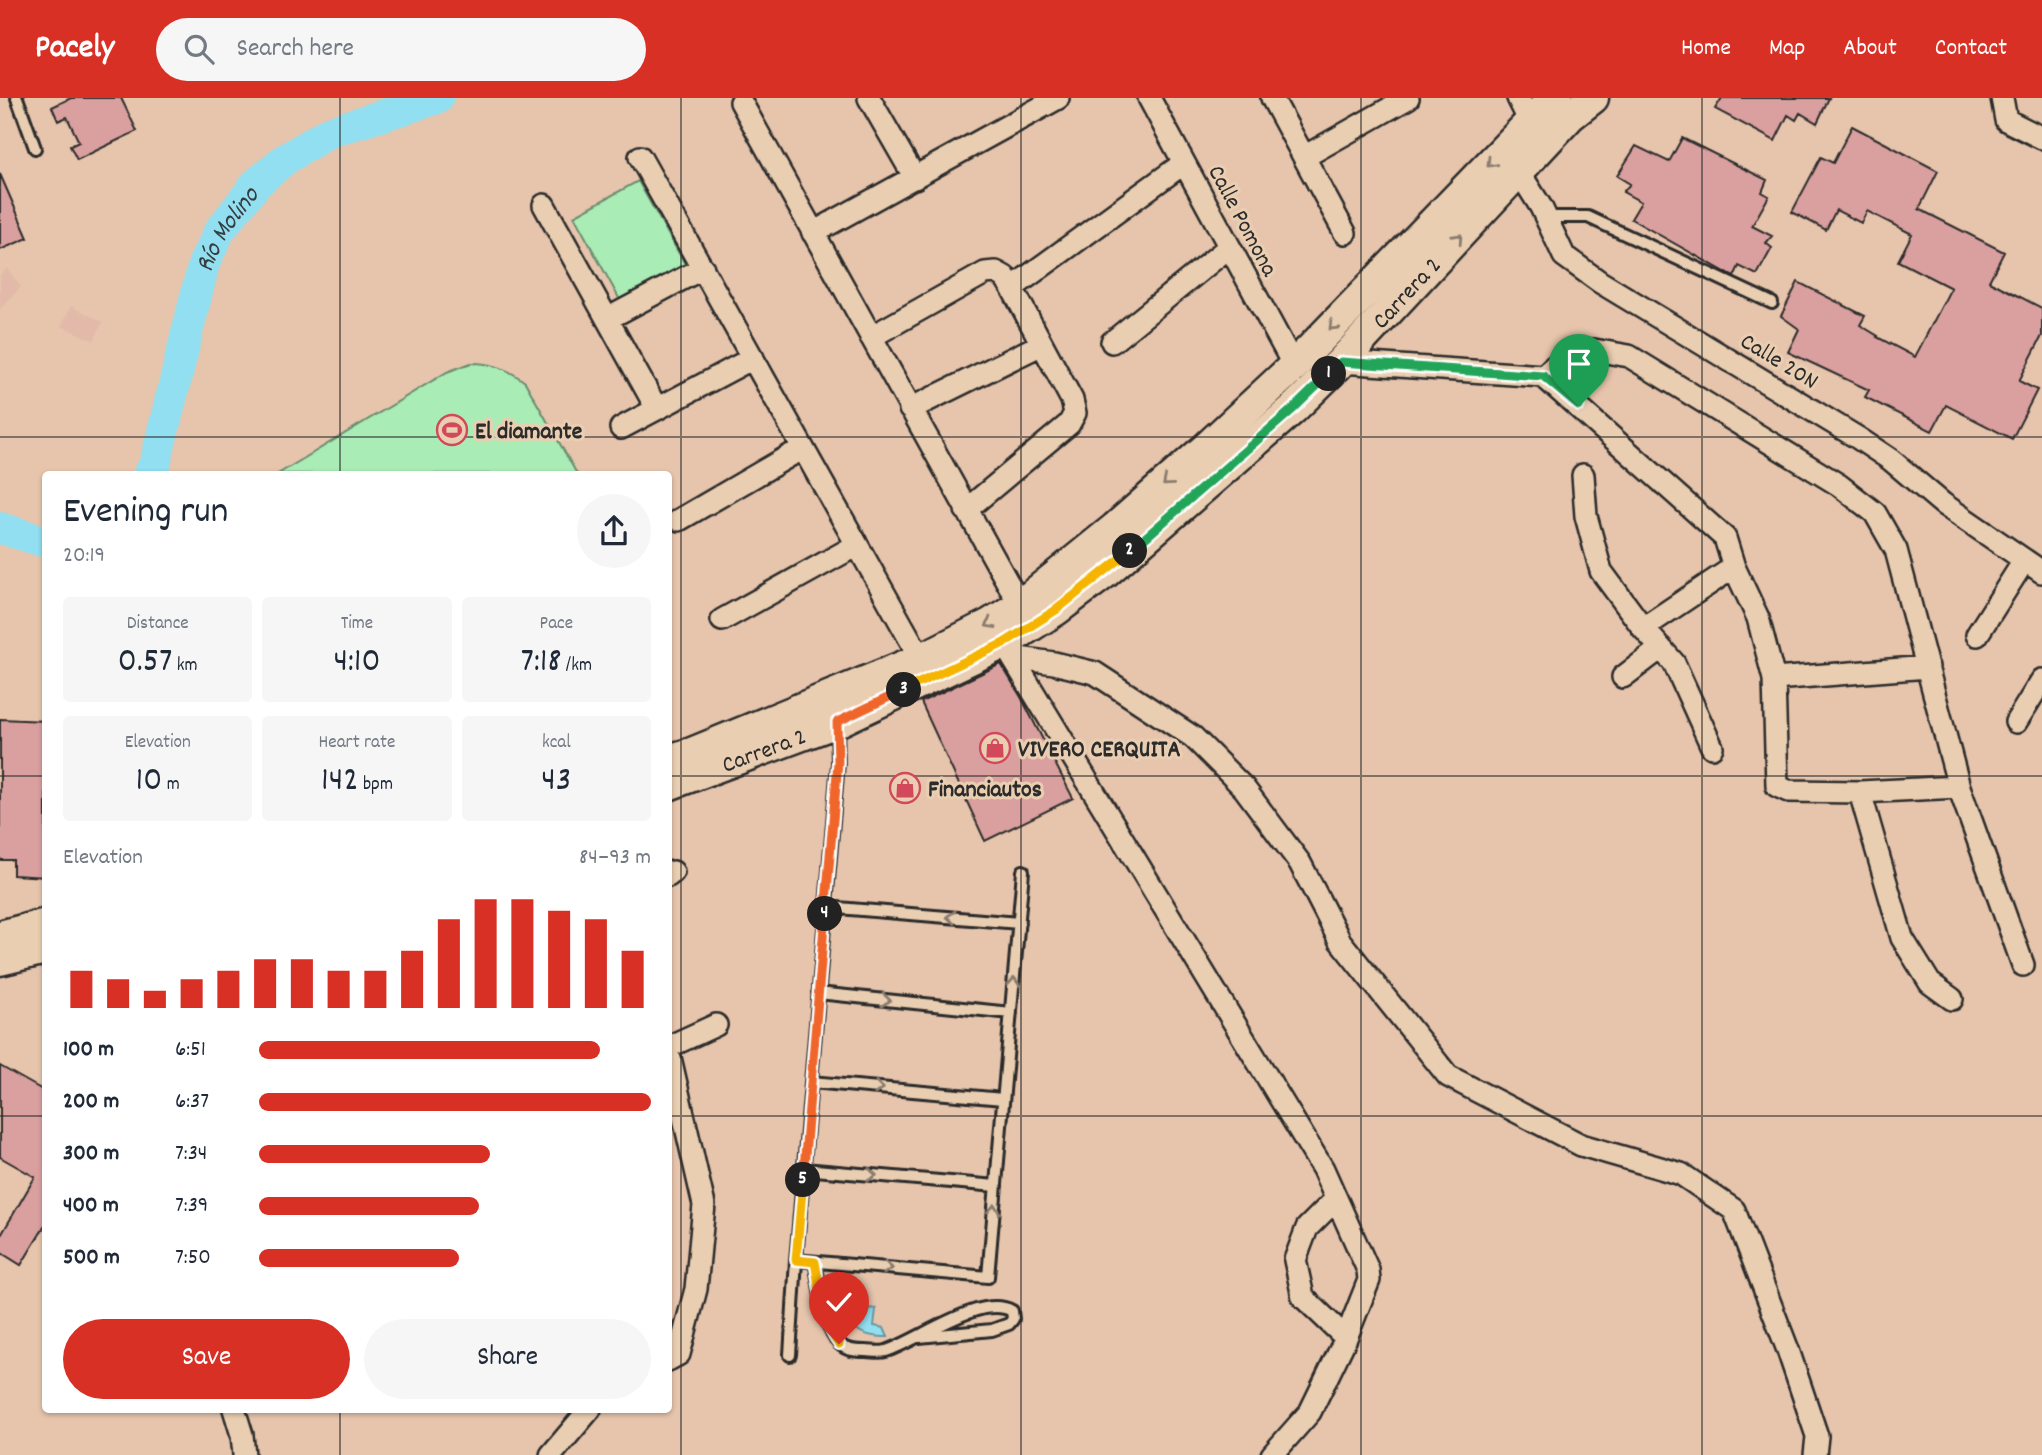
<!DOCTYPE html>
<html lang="en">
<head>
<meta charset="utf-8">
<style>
  body { margin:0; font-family:Dekko,sans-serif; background:#f6f6f7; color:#1f2937; height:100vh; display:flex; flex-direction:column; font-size:26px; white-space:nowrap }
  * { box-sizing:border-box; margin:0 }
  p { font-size:23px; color:#747a83 }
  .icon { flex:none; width:38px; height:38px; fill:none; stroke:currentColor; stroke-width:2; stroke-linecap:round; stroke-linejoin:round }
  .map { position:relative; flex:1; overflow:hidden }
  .side { position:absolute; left:42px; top:373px; width:630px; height:942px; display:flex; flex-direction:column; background:#fff; border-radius:7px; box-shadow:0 2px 5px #0004 }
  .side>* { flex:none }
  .pin { position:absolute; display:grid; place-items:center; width:60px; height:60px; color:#fff; margin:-72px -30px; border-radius:50% 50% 50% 0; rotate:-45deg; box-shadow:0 0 7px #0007 }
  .pin .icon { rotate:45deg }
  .km { position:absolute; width:35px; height:35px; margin:-18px; border-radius:50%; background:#222; color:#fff; font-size:19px; line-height:35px; text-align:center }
  .round { display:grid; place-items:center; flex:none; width:74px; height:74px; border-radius:37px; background:#f6f6f7 }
  .summary { display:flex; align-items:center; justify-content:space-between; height:119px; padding:0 21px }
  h1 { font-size:38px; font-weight:600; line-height:52px }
  .metrics { display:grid; grid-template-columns:repeat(3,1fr); gap:10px; height:119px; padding:7px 21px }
  .metrics div { display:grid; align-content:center; border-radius:7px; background:#f6f6f7; text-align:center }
  .metrics b { font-size:35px; font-weight:600 }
  .metrics small { font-size:19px; font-weight:400 }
  .metrics p { font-size:19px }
  .chart { height:196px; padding:14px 21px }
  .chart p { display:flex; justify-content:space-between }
  .chart svg { width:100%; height:126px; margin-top:7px; stroke:#d93025; stroke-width:6 }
  .cta { display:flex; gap:14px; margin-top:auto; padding:14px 21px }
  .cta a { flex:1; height:80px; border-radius:42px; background:#d93025; color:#fff; font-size:28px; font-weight:600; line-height:80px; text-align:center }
  .cta a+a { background:#f6f6f7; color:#1f2937 }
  ul { padding:0 21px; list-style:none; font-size:23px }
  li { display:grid; grid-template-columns:112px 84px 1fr; align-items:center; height:52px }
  li i { height:18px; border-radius:9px; background:#d93025 }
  header { display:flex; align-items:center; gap:42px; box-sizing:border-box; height:98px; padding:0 35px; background:#d93025; color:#fff }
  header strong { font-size:33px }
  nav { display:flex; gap:38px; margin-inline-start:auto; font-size:24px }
  .search { width:490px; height:63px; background:#f6f6f7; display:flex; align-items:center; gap:18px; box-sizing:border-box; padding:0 24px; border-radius:38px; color:#747a83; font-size:26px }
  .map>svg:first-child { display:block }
  .built { fill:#e3baa9 }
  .green { fill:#aaecb5; stroke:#6a8c70; stroke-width:2 }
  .water { fill:#91dff0; stroke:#6897a1; stroke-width:2 }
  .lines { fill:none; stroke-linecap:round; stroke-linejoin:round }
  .river { stroke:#91dff0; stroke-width:32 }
  .building { fill:#daa09f; stroke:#2b2b2b; stroke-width:2 }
  .service-casing { stroke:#2b2b2b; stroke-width:16 }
  .minor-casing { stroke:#2b2b2b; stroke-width:26 }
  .secondary-casing { stroke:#2b2b2b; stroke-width:35 }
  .service { stroke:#eaceb1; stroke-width:10 }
  .minor { stroke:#eaceb1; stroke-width:21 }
  .secondary { stroke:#eaceb1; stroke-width:30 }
  .oneway { stroke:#8a7c6e }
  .split-1-casing { stroke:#fff; stroke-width:14 }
  .split-2-casing { stroke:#fff; stroke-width:14 }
  .split-3-casing { stroke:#fff; stroke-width:14 }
  .split-4-casing { stroke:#fff; stroke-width:14 }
  .split-5-casing { stroke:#fff; stroke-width:14 }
  .split-6-casing { stroke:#fff; stroke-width:14 }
  .split-1 { stroke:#22a559; stroke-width:9 }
  .split-2 { stroke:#22a559; stroke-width:9 }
  .split-3 { stroke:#f5b400; stroke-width:9 }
  .split-4 { stroke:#f0652b; stroke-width:9 }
  .split-5 { stroke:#f0652b; stroke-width:9 }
  .split-6 { stroke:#f5b400; stroke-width:9 }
  .grid { fill:none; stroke:#2b2b2b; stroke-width:2; stroke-opacity:0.55 }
  .labels { text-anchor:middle; stroke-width:6; stroke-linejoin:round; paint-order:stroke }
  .street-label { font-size:24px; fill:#2b2b2b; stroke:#eaceb1 }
  .poi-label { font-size:24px; font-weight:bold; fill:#2b2b2b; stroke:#eaceb1; text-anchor:start }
  .water-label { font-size:26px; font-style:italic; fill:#353d3f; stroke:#eaceb1 }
</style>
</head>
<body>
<header>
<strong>Pacely</strong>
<div class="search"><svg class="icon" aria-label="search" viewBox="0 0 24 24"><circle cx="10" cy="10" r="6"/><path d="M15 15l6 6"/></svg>Search here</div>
<nav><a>Home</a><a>Map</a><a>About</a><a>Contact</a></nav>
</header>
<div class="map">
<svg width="2042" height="1357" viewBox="0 0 2042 1357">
  <rect width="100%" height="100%" fill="#e7c5ad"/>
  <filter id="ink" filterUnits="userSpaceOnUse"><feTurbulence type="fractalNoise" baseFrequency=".0143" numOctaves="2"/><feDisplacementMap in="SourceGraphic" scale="14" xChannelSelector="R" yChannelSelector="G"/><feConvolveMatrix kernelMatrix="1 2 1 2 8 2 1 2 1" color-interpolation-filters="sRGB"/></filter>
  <g filter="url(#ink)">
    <!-- built -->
    <path class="built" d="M7 170 21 189 0 211V177Z
      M71 208 103 224 94 243 61 228Z"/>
    <!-- green -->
    <path class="green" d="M638 83 686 168 621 204 574 118Z
      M471 265C494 265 508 271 525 284L577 376H278L447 274Z"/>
    <!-- water -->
    <path class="water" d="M838 1207 876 1211 874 1228 884 1230 888 1239C861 1240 850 1230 838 1207Z"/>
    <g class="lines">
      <!-- river -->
      <g class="river">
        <path id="s1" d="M149 376 155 366 204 165 220 132 256 86 284 62 329 34 438 0"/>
        <path d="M0 430 46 444"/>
      </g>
    </g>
    <!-- building -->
    <path class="building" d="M71 0H121L137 33 77 62 70 48 79 44 67 19 58 23 52 9Z
      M1722 0H1829L1817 25 1800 15 1796 22 1788 17 1775 43 1715 11Z
      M1852 28 1938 73 1919 111 2004 154 1989 183 2042 210V238L2019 283 2037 292 2012 341 1946 307 1932 333 1865 299 1869 292 1788 254 1799 231 1781 218 1798 184 1865 218 1860 227 1878 238 1877 239 1915 259 1951 190 1898 163 1912 136 1867 113 1861 125 1836 112 1826 132 1792 114 1821 59 1833 65Z
      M1682 40 1767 82 1762 94 1769 98 1752 128 1772 138 1766 145 1772 150 1757 177 1739 168 1734 179 1631 121 1641 104 1623 94 1630 86 1617 78 1636 48 1669 64Z
      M0 76 28 140 0 152Z
      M1001 566 1021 599 1073 700 985 743 921 604Z
      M0 621 46 623V779L13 777V762H0Z
      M0 968 46 994V1126L21 1167 0 1154V1139L35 1079 0 1059Z"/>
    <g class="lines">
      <!-- service casing -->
      <g class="service-casing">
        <path id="service" d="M17 0 35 50
          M1546 119H1588L1772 205
          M826 809 1019 825
          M818 895 1011 915
          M811 984 1003 1001
          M804 1071 996 1088
          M796 1162 988 1179 1023 773
          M815 1164C820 1188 822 1221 836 1242 843 1252 853 1253 865 1253 872 1253 880 1255 886 1253 918 1243 981 1195 1012 1213L1013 1221 1009 1226 992 1232 919 1239
          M790 1257 796 1162 838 665 837 627"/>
      </g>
      <!-- minor casing -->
      <g class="minor-casing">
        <path id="minor" d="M869 0 915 80
          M1149 0 1294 268
          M1272 0 1345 135
          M1518 0 1530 24
          M2002 0 2006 22 2042 40
          M741 4 1020 507
          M640 59 921 561
          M1304 59 1408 0
          M1519 74 1541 109 1564 158 1600 184 1858 340 1891 362 1943 406 2042 474
          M544 107 657 311
          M813 135 1058 0
          M1012 190 1184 65
          M607 221 703 170
          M871 239 985 175 996 174 1005 179 1012 190 1072 302 1075 315 1069 326 966 412
          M1112 244 1229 149
          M1341 264 1543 278 1725 440 1734 469 1758 520 1774 581 1777 688 1788 693 1860 694 1959 689
          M1543 278 1565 259 1594 252 1629 258 1839 387 1875 415 1896 452 1959 689 2023 867
          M910 311 1040 247
          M621 330 753 260
          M1583 377 1586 418 1601 473 1643 530 1674 565 1712 649
          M679 422 803 350
          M722 522 857 447
          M1643 530 1734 469
          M1977 537 2024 463
          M1004 545 1012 559 1054 565 1095 575 1193 639 1244 690 1300 765 1340 843 1448 978 1581 1047 1681 1076 1734 1112 1788 1252 1817 1338 1815 1357
          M1012 559 1323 1071 1368 1172 1369 1182 1346 1240 1310 1314 1272 1357
          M1623 579 1661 550
          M1774 581 1928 569
          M2016 624 2042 582
          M1860 694 1902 840 1930 885 1952 901
          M668 778 673 774
          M668 949 716 927
          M668 951 704 1107 696 1191 679 1256 668 1262
          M1336 1101 1307 1130 1295 1162 1303 1199 1346 1240
          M234 1311 242 1337 244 1357
          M551 1357 590 1311"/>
      </g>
      <!-- secondary casing -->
      <g class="secondary-casing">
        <g id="secondary">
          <path d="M668 662 692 655 921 561 990 526 1020 507 1115 430 1206 350 1294 268 1542 12 1558 0"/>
          <path id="s2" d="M668 687 837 624 1004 545 1056 512 1105 475 1293 311 1341 264 1570 18 1593 0"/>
          <path d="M0 838 46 826"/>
          <path d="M0 862 46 851"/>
        </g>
      </g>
      <!-- service -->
      <use href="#service" class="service"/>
      <!-- minor -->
      <use href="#minor" class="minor"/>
      <!-- secondary -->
      <use href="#secondary" class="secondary"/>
    </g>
    <!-- one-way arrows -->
    <defs><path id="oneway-chevron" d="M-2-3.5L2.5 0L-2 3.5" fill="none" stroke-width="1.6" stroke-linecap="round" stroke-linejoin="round" transform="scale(1.75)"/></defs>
    <g class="oneway">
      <use href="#oneway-chevron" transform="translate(1491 65) rotate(134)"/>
      <use href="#oneway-chevron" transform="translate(1458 140) rotate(-47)"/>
      <use href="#oneway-chevron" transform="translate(1333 228) rotate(135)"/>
      <use href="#oneway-chevron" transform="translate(1167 384) rotate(139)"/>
      <use href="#oneway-chevron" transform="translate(990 526) rotate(150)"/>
      <use href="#oneway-chevron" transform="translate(951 819) rotate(-175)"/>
      <use href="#oneway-chevron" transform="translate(1014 884) rotate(-85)"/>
      <use href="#oneway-chevron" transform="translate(886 902) rotate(6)"/>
      <use href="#oneway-chevron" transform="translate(879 990) rotate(5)"/>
      <use href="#oneway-chevron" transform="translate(872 1077) rotate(5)"/>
      <use href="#oneway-chevron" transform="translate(994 1111) rotate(-85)"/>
      <use href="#oneway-chevron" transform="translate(888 1170) rotate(5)"/>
    </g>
  </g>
  <g class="lines" filter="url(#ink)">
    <!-- split-1 casing -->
    <g class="split-1-casing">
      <path id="split-1" d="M1329 276 1341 264 1543 278 1579 308"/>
    </g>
    <!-- split-2 casing -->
    <g class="split-2-casing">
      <path id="split-2" d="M1130 453 1293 311 1329 276"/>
    </g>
    <!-- split-3 casing -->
    <g class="split-3-casing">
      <path id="split-3" d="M904 592 1004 545 1056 512 1130 453"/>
    </g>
    <!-- split-4 casing -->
    <g class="split-4-casing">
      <path id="split-4" d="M825 816 838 664 837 624 904 592"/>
    </g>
    <!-- split-5 casing -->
    <g class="split-5-casing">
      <path id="split-5" d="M803 1082 825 816"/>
    </g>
    <!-- split-6 casing -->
    <g class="split-6-casing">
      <path id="split-6" d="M803 1082 796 1162 815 1164C820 1190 822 1224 839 1246"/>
    </g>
    <!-- split-1 -->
    <use href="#split-1" class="split-1"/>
    <!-- split-2 -->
    <use href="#split-2" class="split-2"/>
    <!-- split-3 -->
    <use href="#split-3" class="split-3"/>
    <!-- split-4 -->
    <use href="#split-4" class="split-4"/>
    <!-- split-5 -->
    <use href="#split-5" class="split-5"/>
    <!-- split-6 -->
    <use href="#split-6" class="split-6"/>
  </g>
  <!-- grid -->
  <path class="grid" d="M340 0V376M681 0V1357M1021 0V1357M1361 0V1357M1702 0V1357M0 339H2042M0 678H46M668 678H2042M0 1018H46M668 1018H2042M340 1311V1357"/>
  <!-- icons -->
  <defs>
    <g id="stadium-ring" transform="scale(1.575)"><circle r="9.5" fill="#eaceb1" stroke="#d1495b" stroke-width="1.5"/><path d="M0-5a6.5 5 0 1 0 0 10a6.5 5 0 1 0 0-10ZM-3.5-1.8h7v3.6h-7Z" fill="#d1495b"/></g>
    <g id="shop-ring" transform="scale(1.575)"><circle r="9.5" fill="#eaceb1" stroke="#d1495b" stroke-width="1.5"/><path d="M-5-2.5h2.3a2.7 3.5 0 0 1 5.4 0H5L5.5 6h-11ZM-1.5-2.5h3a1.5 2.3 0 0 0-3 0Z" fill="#d1495b"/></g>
  </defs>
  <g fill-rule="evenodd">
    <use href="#stadium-ring" x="452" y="332"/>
    <use href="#shop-ring" x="995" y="650"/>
    <use href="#shop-ring" x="905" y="690"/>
  </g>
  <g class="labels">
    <!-- street labels -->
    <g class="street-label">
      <text transform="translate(1244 122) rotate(62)" y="8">Calle Pomona</text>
      <text dy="8" stroke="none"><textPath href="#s2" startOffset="900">Carrera 2</textPath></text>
      <text transform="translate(1780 262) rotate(31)" y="8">Calle 20N</text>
      <text dy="8" stroke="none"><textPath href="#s2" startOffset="102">Carrera 2</textPath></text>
    </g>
    <!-- poi labels -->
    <g class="poi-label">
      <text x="475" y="340">El diamante</text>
      <text x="1018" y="658">VIVERO CERQUITA</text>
      <text x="928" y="698">Financiautos</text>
    </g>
    <!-- water labels -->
    <g class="water-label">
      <text dy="9" stroke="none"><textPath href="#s1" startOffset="259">Río Molino</textPath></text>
    </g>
  </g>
</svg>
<div class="pin" style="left:1579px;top:308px;background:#1e9e55"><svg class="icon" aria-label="arrive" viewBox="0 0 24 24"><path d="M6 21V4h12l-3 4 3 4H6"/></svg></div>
<div class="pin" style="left:839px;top:1246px;background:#d93025"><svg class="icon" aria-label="check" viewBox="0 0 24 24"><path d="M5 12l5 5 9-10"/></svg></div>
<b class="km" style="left:1329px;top:276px">1</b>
<b class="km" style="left:1130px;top:453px">2</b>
<b class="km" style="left:904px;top:592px">3</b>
<b class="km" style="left:825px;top:816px">4</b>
<b class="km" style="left:803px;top:1082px">5</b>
<section class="side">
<div class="summary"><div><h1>Evening run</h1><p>20:19</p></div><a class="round"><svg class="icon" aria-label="share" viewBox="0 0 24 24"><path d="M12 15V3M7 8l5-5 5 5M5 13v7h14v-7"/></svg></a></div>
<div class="metrics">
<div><p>Distance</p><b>0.57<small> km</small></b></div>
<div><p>Time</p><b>4:10</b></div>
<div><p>Pace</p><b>7:18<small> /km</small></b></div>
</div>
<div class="metrics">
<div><p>Elevation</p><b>10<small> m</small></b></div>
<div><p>Heart rate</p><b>142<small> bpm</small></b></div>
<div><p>kcal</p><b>43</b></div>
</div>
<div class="chart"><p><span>Elevation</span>84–93 m</p>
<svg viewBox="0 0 160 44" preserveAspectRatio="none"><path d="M5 44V31M15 44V34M25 44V38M35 44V34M45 44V31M55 44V27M65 44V27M75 44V31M85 44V31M95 44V24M105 44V13M115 44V6M125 44V6M135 44V10M145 44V13M155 44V24"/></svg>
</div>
<ul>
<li><b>100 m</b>6:51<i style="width:87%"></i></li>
<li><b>200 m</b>6:37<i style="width:100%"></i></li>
<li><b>300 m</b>7:34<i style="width:59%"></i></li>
<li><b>400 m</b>7:39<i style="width:56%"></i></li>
<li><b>500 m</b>7:50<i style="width:51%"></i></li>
</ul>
<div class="cta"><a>Save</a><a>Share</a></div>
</section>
</div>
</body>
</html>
